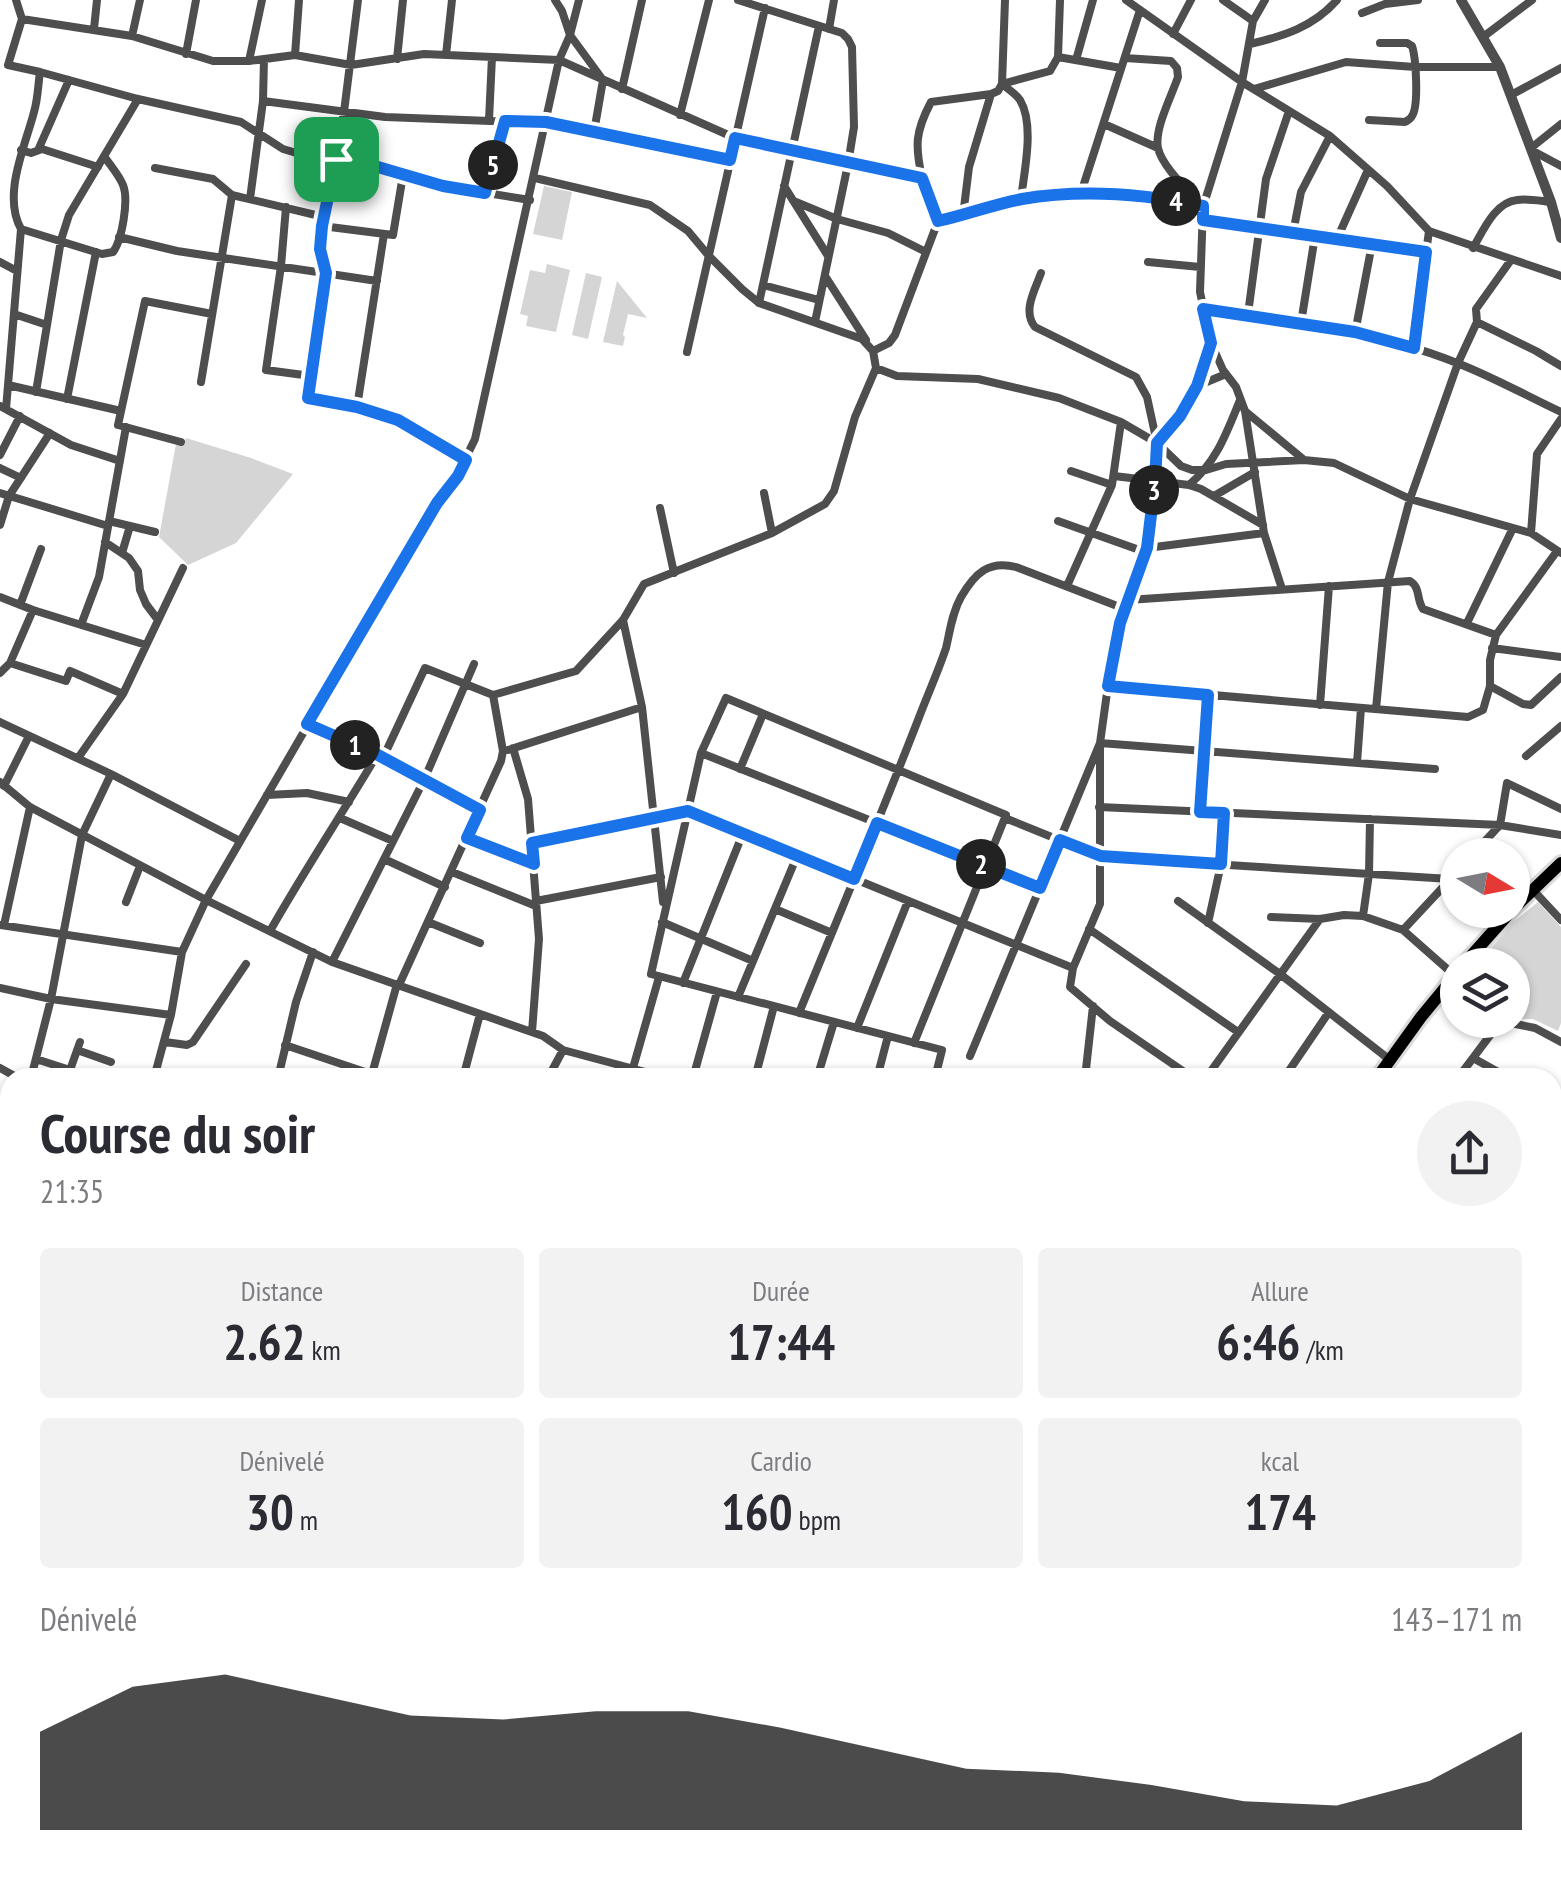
<!DOCTYPE html>
<html lang="fr">
<head>
<meta charset="utf-8">
<style>
  body { margin:0; font-family:"PT Sans Narrow",sans-serif; background:#f2f2f3; color:#2b2b33; height:100vh; display:flex; flex-direction:column; font-size:38px; white-space:nowrap }
  * { box-sizing:border-box; margin:0 }
  p { font-size:32px; color:#7c7c81 }
  .icon { flex:none; width:55px; height:55px; fill:none; stroke:currentColor; stroke-width:2; stroke-linecap:round; stroke-linejoin:round }
  .map { position:relative; flex:1; overflow:hidden }
  .drawer { position:absolute; left:0px; top:1068px; width:1562px; height:812px; display:flex; flex-direction:column; background:#fff; border-radius:30px 30px 0 0; box-shadow:0 2px 8px #0004 }
  .drawer>* { flex:none }
  .needle { width:65px; rotate:100deg }
  .controls { position:absolute; left:1440px; top:838px; display:grid; gap:20px }
  .controls a { display:grid; place-items:center; width:90px; height:90px; border-radius:50%; background:#fff; box-shadow:0 2px 8px #0004; font-size:50px }
  .pin { position:absolute; display:grid; place-items:center; width:85px; height:85px; color:#fff; margin:-42px; border-radius:20px; box-shadow:0 5px 15px #0006 }
  .km { position:absolute; width:50px; height:50px; margin:-25px; border-radius:50%; background:#222; color:#fff; font-size:28px; line-height:50px; text-align:center }
  .round { display:grid; place-items:center; flex:none; width:105px; height:105px; border-radius:52px; background:#f2f2f3 }
  .headline { display:flex; align-items:center; justify-content:space-between; height:170px; padding:0 40px }
  h1 { font-size:55px; font-weight:800; line-height:75px }
  .stats { display:grid; grid-template-columns:repeat(3,1fr); gap:15px; height:170px; padding:10px 40px }
  .stats div { display:grid; align-content:center; border-radius:10px; background:#f2f2f3; text-align:center }
  .stats b { font-size:50px; font-weight:800 }
  .stats small { font-size:28px; font-weight:400 }
  .stats p { font-size:28px }
  .chart { height:280px; padding:20px 40px }
  .chart p { display:flex; justify-content:space-between }
  .chart svg { width:100%; height:180px; margin-top:10px; fill:#000; opacity:.7 }
  .map>svg:first-child { display:block }
  .green { fill:#d5d5d5 }
  .lines { fill:none; stroke-linecap:round; stroke-linejoin:round }
  .primary-casing { stroke:#dbdbdb; stroke-width:18 }
  .minor { stroke:#4e4e4e; stroke-width:8 }
  .tertiary { stroke:#4e4e4e; stroke-width:10 }
  .primary { stroke:#000; stroke-width:12 }
  .route-casing { stroke:#fff; stroke-width:20 }
  .route { stroke:#1a73e8; stroke-width:12 }
</style>
</head>
<body>
<div class="map">
<svg width="1561" height="1879" viewBox="0 0 1561 1879">
  <rect width="100%" height="100%" fill="#fff"/>
  <!-- green -->
  <path class="green" d="M544 186 572 192 562 240 533 234Z
    M547 264 570 270 556 332 526 326 528 316 520 314 530 270 545 273Z
    M586 273 602 277 588 339 572 335Z
    M617 281 647 318 628 314 623 335 625 337 623 346 603 342Z
    M186 438 251 458 293 474 236 543 188 565 159 537 176 444 184 445Z
    M1538 902 1561 927V1023L1558 1031 1533 1019H1513L1512 965H1477L1512 923Z"/>
  <g class="lines">
    <!-- primary casing -->
    <g class="primary-casing">
      <path id="primary" d="M1512 910 1561 863
        M1463 965 1512 910
        M1377 1078 1421 1017 1458 972
        M1055 1879 1058 1870"/>
    </g>
    <!-- minor -->
    <path class="minor" d="M16 0 22 19 8 65 40 72 138 99 241 122 283 149 310 157H347L443 186 530 200
      M358 0 344 112 322 226 320 249 325 273 308 399 357 407 397 420 466 460
      M555 0 562 11 570 35 603 80 594 132
      M738 0 842 33 848 39 852 47 854 127 848 164 815 322
      M1126 0 1242 82 1330 136 1387 186 1429 231 1561 276
      M1223 0 1253 21
      M1362 13 1385 4 1418 0
      M22 19 132 36 213 61H249L295 55 351 65 424 54 559 60 735 138 922 178C915 146 915 132 931 102L991 94 998 91 1002 84 1005 0
      M94 29 97 0
      M829 29 834 0
      M1173 34 1191 0
      M132 36 140 0
      M1483 37 1532 0
      M1250 44C1284 36 1313 27 1337 0
      M186 54 196 0
      M295 55 299 0
      M446 55 452 0
      M1058 57 1121 68
      M1125 58 1171 61 1177 68 1178 77C1172 95 1154 129 1158 148 1162 167 1190 192 1203 207L1200 292 1211 343 1197 386 1180 416 1157 443 1155 482 1147 548 1120 623 1111 664 1100 743V904L1073 968 1070 987 1110 1021 1193 1078
      M397 59 403 0
      M1076 60 1093 0
      M249 61 262 0
      M1002 84C1008 89 1016 94 1020 100 1035 125 1024 172 1021 199
      M1002 84 1050 71 1058 57 1060 0
      M622 89 642 0
      M1254 89 1346 62 1415 67H1500
      M1511 95 1561 68
      M263 101 385 117 546 123 730 160
      M680 115 709 0
      M489 120 492 57
      M1369 120 1405 122C1408 120 1411 119 1412 116 1419 106 1416 58 1412 46L1407 43H1380
      M1104 124 1158 148
      M39 148 69 80
      M1531 148 1561 124
      M21 150 31 153 42 149 98 167
      M1533 151 1561 166
      M155 168 213 179 232 195 324 217
      M922 178 938 221
      M784 186 828 256
      M485 193 505 121
      M1081 193 1140 10
      M250 199 263 101 264 59
      M796 202 837 219 888 233 926 252
      M286 207 281 266 266 370 311 376
      M963 216 969 167 991 94
      M1203 220 1426 252
      M322 226 393 235 403 175
      M21 229 102 254 113 252C122 240 129 200 123 185 119 175 110 165 104 156
      M1293 233 1301 192 1330 136
      M119 237 177 251 377 281
      M1337 239 1368 170
      M1473 248C1483 231 1495 202 1517 200 1527 198 1541 201 1551 202
      M0 262 17 271
      M1148 262 1200 267
      M1041 273C1035 290 1022 311 1035 327L1136 377 1147 397 1157 443
      M825 276 866 340
      M763 285 819 300
      M759 303 819 26
      M1203 309C1288 319 1377 331 1457 363 1493 377 1527 396 1561 412
      M14 314 47 325
      M1248 314 1266 179 1289 111
      M1477 322 1536 351 1561 366
      M1301 323 1315 236
      M1355 333 1372 244
      M1211 343 1223 370 1236 387 1245 411 1264 533 1282 589
      M1413 348 1429 231
      M873 351 889 343 895 335 938 221C966 215 994 204 1022 199 1081 189 1145 194 1203 207L1242 82 1253 21 1265 0
      M687 352 765 8
      M876 368 897 376 978 379 1059 398 1121 422 1157 443 1181 466 1192 470H1206L1226 464 1304 460 1334 463 1410 499 1531 533 1561 553
      M201 382 232 195
      M8 385 121 411
      M1197 386 1226 374
      M36 392 61 240 69 215 138 99
      M67 399 96 252
      M0 406 71 445 120 461
      M357 407 384 234
      M6 409 21 229C2 195 25 147 34 112 38 99 38 85 40 72
      M1245 411 1303 459
      M181 442 118 425 145 301 212 314
      M0 455 20 416
      M0 468 21 478
      M1071 471 1112 485
      M1114 476 1189 485 1201 489 1263 525
      M1189 485C1217 461 1226 434 1240 400
      M0 493 108 526
      M764 493 772 533
      M1214 496 1255 472
      M660 508 674 573
      M109 521 155 532
      M1058 521 1145 552
      M0 525 9 496 50 433
      M1531 533 1537 454 1561 419
      M105 542 129 558 138 571 140 590 146 604 158 620
      M1147 548 1264 533
      M122 553 130 526
      M1067 586 1112 485 1121 422
      M0 597 33 610 146 645
      M1128 600 1410 581C1421 588 1416 599 1423 609L1496 635
      M20 605 41 549
      M623 620 642 707 663 902
      M1467 623 1513 528
      M81 625 99 577 126 427
      M1492 648 1561 657
      M10 663 33 610
      M0 673 10 663 66 681 70 671 123 694
      M1108 686 1468 717 1483 710 1490 686V660L1496 635 1557 551
      M1490 686 1523 704 1531 705 1561 677
      M1320 705 1329 586
      M1376 709 1388 582 1410 499 1458 363 1477 322 1476 309 1511 260
      M0 722 111 774 240 841
      M307 725 377 755 480 809
      M513 748 528 799 539 939 532 1032
      M508 750 642 707
      M701 753 1040 888
      M1526 756 1561 726
      M78 758 123 694 183 568
      M383 758 425 668 493 695 576 671 623 620 644 584 772 533 825 504 834 491 855 417 876 368 873 351 862 339 759 303 742 289 709 256 688 231 650 205 535 178
      M1357 763 1361 708
      M740 769 763 714
      M0 782 30 807 206 900 332 962 543 1036 563 1050 668 1078
      M4 786 29 736
      M267 795 307 793 349 802
      M1099 807 1500 825 1561 835
      M1200 812 1209 695
      M340 818 393 841
      M1005 818 1101 857 1450 879
      M467 838 533 864
      M532 843 688 811 1073 968
      M1472 855 1500 825 1507 783 1561 809
      M384 859 445 887
      M452 872 536 906
      M1533 890 1561 920
      M536 901 661 877
      M1178 901 1280 974 1390 1060
      M126 902 140 866
      M775 909 832 933
      M1363 916 1369 874 1370 819
      M1271 917 1320 919 1344 915 1363 916 1403 930 1454 975
      M428 922 480 943
      M662 922 753 961
      M1208 923 1221 864 1224 813
      M0 925 182 952
      M4 925 30 807
      M1089 929 1238 1032
      M1403 930 1458 871
      M270 931C304 871 342 814 377 755
      M332 962 424 780 474 664
      M683 983 743 833
      M399 985 501 761 503 751 493 695
      M0 988 51 999 171 1015
      M1442 990 1458 999
      M738 997 797 856
      M799 1013C839 915 880 818 918 720 927 696 938 672 946 648 950 631 952 613 961 597 975 573 989 560 1016 567L1125 609
      M1496 1020 1535 1028 1561 1042
      M857 1028 908 901
      M165 1042 187 1045 193 1042 246 964
      M914 1043 1006 815 726 698 701 753 651 974 942 1050 935 1078
      M285 1045 383 1078
      M77 1050 111 1062
      M970 1056 1100 743 1435 769
      M1473 1058 1509 1078
      M36 1059 70 1070 80 1042
      M0 1068 18 1078
      M633 1068 659 977
      M372 1074 397 984
      M31 1078 51 999 82 835 111 774
      M154 1078 171 1015 182 952 206 900 437 503 457 476 475 439 559 60 570 35 579 0
      M278 1078 296 1002 313 952
      M463 1078 480 1014
      M548 1078 563 1050
      M693 1078 717 992
      M755 1078 774 1006
      M817 1078 834 1022
      M877 1078 888 1036
      M1085 1078 1093 1006
      M1206 1078 1320 919
      M1284 1078 1329 1012
      M1458 1078 1500 1022
      M1552 1102 1561 1107
      M1552 1169 1561 1157
      M0 1188 10 1147
      M1552 1273 1561 1261
      M1552 1303H1561
      M1552 1327 1561 1377
      M0 1398 10 1371
      M1552 1430 1561 1429
      M0 1487 10 1491
      M1552 1537 1561 1535
      M0 1548 10 1552
      M0 1599 10 1565
      M0 1618 10 1621
      M0 1657 10 1661
      M0 1705 10 1709
      M1552 1790 1561 1788
      M0 1804 10 1770
      M0 1856 10 1860
      M33 1870 55 1879
      M177 1870 191 1879
      M1226 1870V1879
      M1454 1870V1879
      M1518 1870 1520 1879
      M201 1879 206 1870
      M268 1879 272 1870
      M337 1879 342 1870
      M1252 1879 1283 1870"/>
    <!-- tertiary -->
    <path class="tertiary" d="M1461 0 1500 67 1551 202 1561 238
      M0 1265 10 1267"/>
    <!-- primary -->
    <use href="#primary" class="primary"/>
  </g>
  <g class="lines">
    <!-- route casing -->
    <g class="route-casing">
      <path id="route" d="M505 121 546 122 730 160 735 138 922 178 938 221C966 215 994 204 1022 199 1081 189 1145 194 1203 206V220L1426 252 1414 348 1355 332 1203 309 1211 343 1197 386 1180 416 1157 443 1155 482 1147 548 1120 623 1108 686 1208 695 1200 812 1224 813 1221 864 1101 856 1060 840 1040 888 877 823 854 879 688 811 532 843 534 864 467 838 480 810 378 755 307 724 437 503 458 476 466 460 398 420 357 407 308 398 326 273 320 249 322 226 336 159 347 158 443 186 485 193Z"/>
    </g>
    <!-- route -->
    <use href="#route" class="route"/>
  </g>
</svg>
<div class="controls">
<a><svg class="needle" viewBox="-14 -14 28 28"><path d="M0-13l5 13h-10z" fill="#e53935"/><path d="M0 13l5-13h-10z" fill="#7c7c81"/></svg></a>
<a><svg class="icon" aria-label="layers" viewBox="0 0 24 24"><path d="M12 4l9 5-9 5-9-5zM3 14l9 5 9-5"/></svg></a>
</div>
<div class="pin" style="left:336px;top:159px;background:#1e9e55"><svg class="icon" aria-label="arrive" viewBox="0 0 24 24"><path d="M6 21V4h12l-3 4 3 4H6"/></svg></div>
<b class="km" style="left:355px;top:745px">1</b>
<b class="km" style="left:981px;top:864px">2</b>
<b class="km" style="left:1154px;top:490px">3</b>
<b class="km" style="left:1176px;top:201px">4</b>
<b class="km" style="left:493px;top:165px">5</b>
<section class="drawer">
<div class="headline"><div><h1>Course du soir</h1><p>21:35</p></div><a class="round"><svg class="icon" aria-label="share" viewBox="0 0 24 24"><path d="M12 15V3M7 8l5-5 5 5M5 13v7h14v-7"/></svg></a></div>
<div class="stats">
<div><p>Distance</p><b>2.62<small> km</small></b></div>
<div><p>Durée</p><b>17:44</b></div>
<div><p>Allure</p><b>6:46<small> /km</small></b></div>
</div>
<div class="stats">
<div><p>Dénivelé</p><b>30<small> m</small></b></div>
<div><p>Cardio</p><b>160<small> bpm</small></b></div>
<div><p>kcal</p><b>174</b></div>
</div>
<div class="chart"><p><span>Dénivelé</span>143–171 m</p>
<svg viewBox="0 0 160 44" preserveAspectRatio="none"><path d="M0 44V20L10 9L20 6L30 11L40 16L50 17L60 15L70 15L80 19L90 24L100 29L110 30L120 33L130 37L140 38L150 32L160 20V44z"/></svg>
</div>
</section>
</div>
</body>
</html>
